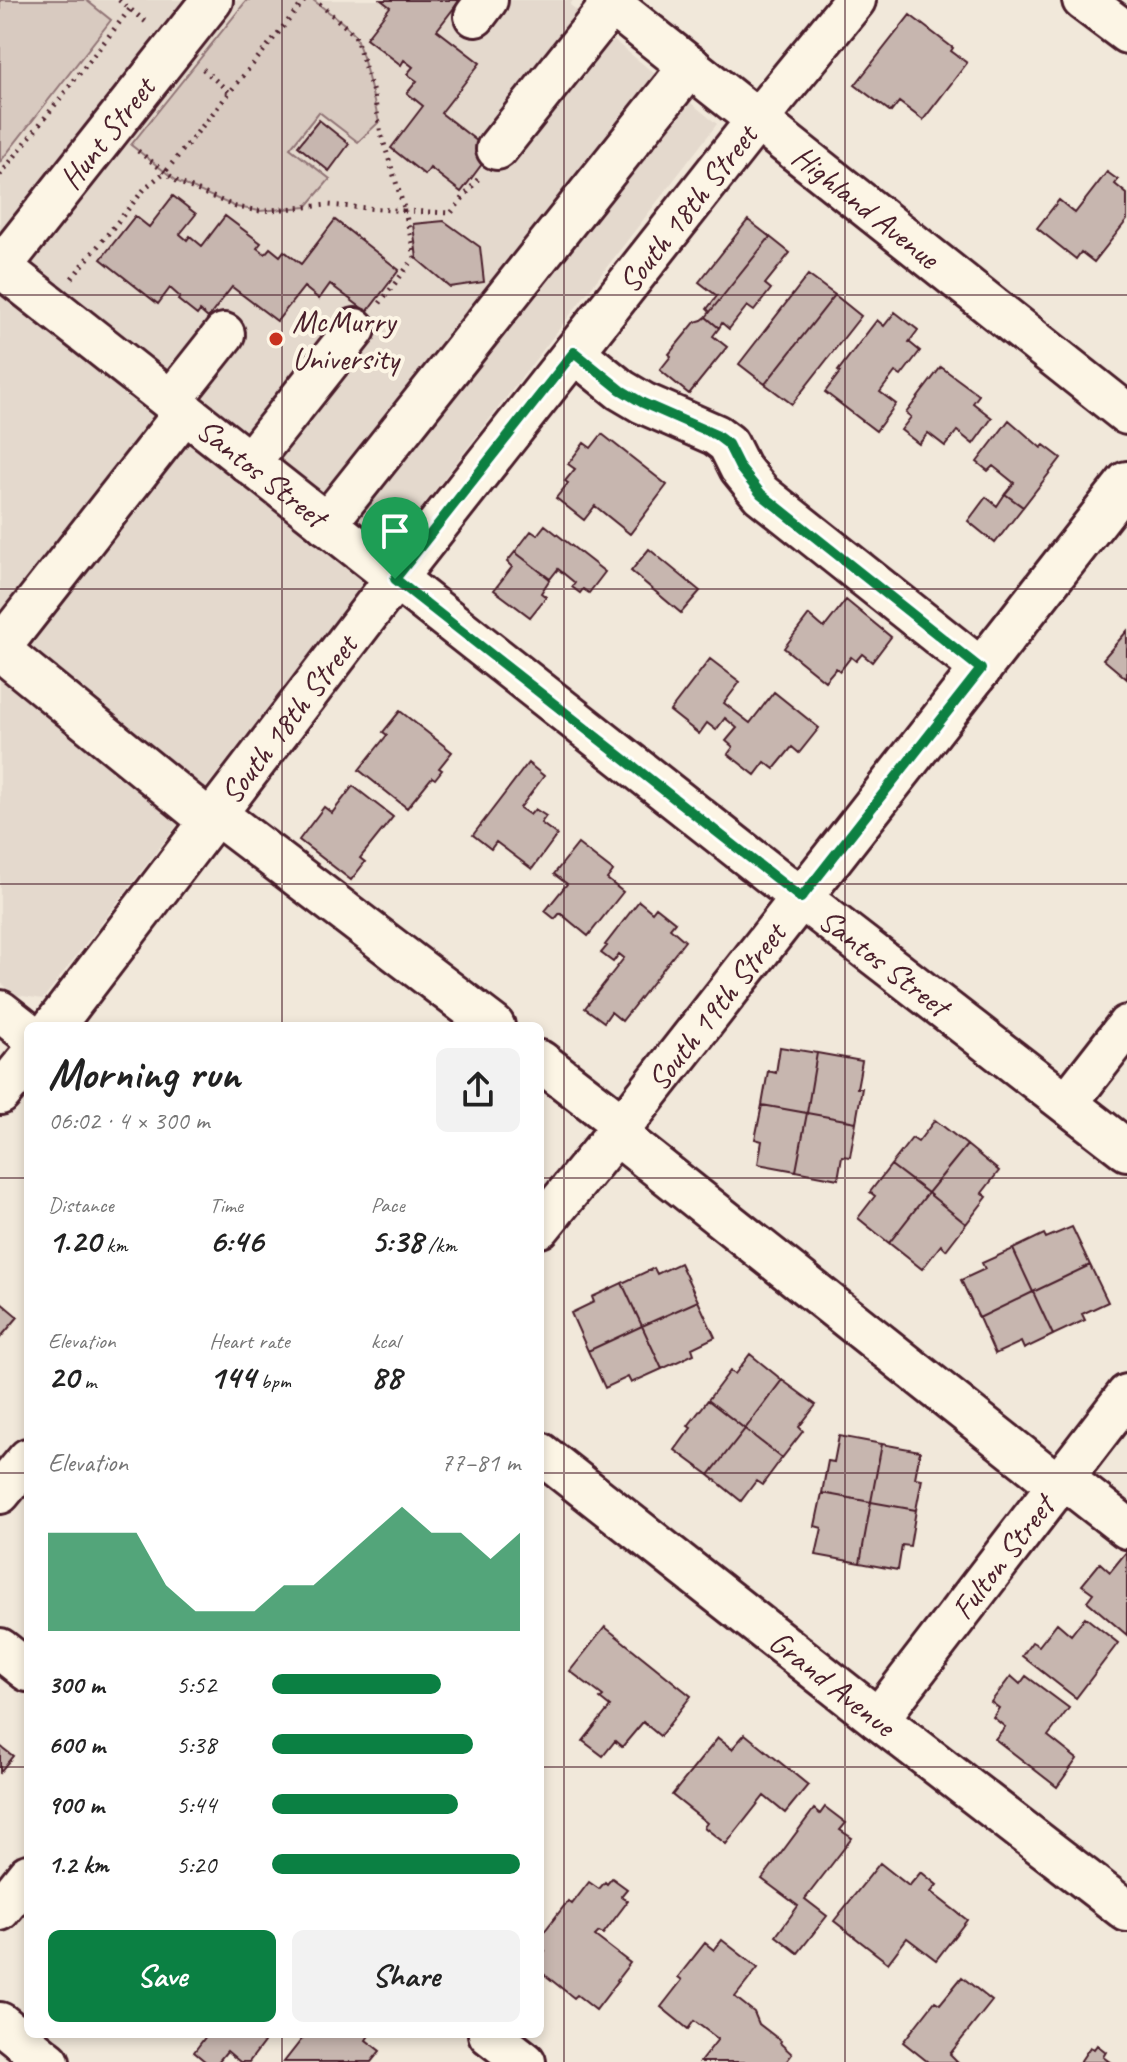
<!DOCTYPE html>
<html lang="en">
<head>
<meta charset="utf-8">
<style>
  body { margin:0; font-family:Caveat,sans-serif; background:#f2f2f2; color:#222; height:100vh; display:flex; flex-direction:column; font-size:30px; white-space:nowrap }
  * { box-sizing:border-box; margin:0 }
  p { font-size:26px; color:#767676 }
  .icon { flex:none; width:44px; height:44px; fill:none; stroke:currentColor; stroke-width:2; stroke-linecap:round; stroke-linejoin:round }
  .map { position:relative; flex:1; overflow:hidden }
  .side { position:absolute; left:24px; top:1022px; width:520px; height:1016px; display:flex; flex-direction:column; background:#fff; border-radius:12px; box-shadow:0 4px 12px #0003 }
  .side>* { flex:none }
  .pin { position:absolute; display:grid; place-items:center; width:68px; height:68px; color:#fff; margin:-82px -34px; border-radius:50% 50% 50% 0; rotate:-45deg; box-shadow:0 0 8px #0007 }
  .pin .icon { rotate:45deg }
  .round { display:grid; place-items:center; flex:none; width:84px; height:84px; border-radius:12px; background:#f2f2f2 }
  .overview { display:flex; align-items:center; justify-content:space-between; height:136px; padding:0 24px }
  h1 { font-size:44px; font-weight:700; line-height:60px }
  .stats { display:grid; grid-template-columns:repeat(3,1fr); gap:12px; height:136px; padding:8px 24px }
  .stats div { display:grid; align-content:center }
  .stats b { font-size:34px; font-weight:700 }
  .stats small { font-size:22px; font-weight:400 }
  .stats p { font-size:22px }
  .chart { height:224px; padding:16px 24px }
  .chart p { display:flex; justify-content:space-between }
  .chart svg { width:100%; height:144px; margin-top:8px; fill:#0b8043; opacity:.7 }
  .cta { display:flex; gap:16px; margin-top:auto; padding:16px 24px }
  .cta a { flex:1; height:92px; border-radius:12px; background:#0b8043; color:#fff; font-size:32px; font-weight:700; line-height:92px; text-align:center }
  .cta a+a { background:#f2f2f2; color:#222 }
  ul { padding:0 24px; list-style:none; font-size:26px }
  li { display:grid; grid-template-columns:128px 96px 1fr; align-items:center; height:60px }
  li i { height:20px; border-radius:10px; background:#0b8043 }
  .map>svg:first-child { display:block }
  .built { fill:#e4d9cd }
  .green { fill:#d8cac0; stroke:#917476; stroke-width:2 }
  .building { fill:#c7b6af; stroke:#4a1f2b; stroke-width:2 }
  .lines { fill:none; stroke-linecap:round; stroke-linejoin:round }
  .minor-casing { stroke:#4a1f2b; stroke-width:46 }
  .path { stroke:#4a1f2b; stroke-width:5; stroke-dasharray:2 6; stroke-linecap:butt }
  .minor { stroke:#fcf5e5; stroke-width:40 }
  .route-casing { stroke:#fff; stroke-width:16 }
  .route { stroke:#0b8043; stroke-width:10 }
  .grid { fill:none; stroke:#4a1f2b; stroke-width:2; stroke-opacity:0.55 }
  .poi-dot { fill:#c8321e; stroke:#fcf5e5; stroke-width:3 }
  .labels { text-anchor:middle; stroke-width:8; stroke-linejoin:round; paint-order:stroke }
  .street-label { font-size:32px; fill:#4a1f2b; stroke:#fcf5e5 }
  .poi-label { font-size:32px; fill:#4a1f2b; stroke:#fcf5e5; text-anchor:start }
</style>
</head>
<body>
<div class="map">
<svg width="1127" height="2062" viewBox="0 0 1127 2062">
  <rect width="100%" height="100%" fill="#f1e8da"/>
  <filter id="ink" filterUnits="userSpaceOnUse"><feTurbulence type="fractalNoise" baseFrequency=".0125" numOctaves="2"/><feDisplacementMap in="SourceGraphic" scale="16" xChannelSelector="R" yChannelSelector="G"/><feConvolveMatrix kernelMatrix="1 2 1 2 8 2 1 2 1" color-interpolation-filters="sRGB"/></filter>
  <g filter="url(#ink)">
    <!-- built -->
    <path class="built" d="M0 0H573L570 5 717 124 43 999 16 995 0 982Z"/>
    <!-- green -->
    <path class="green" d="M0 0H86L111 20 0 162Z
      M247 0H313L343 23 355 35 363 57 379 122 358 142 319 112 290 148 330 179 306 207 260 211 236 207 178 182 131 145Z"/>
    <!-- building -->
    <path class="building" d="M381 0H460L437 30 480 63 441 113 491 152 461 192 430 168 425 175 391 148 423 106 407 93 417 81 407 74 413 67 404 60 401 65 366 38 390 7Z
      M910 15 953 48 951 51 967 63 923 120 899 102 891 112 855 85Z
      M319 120 349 144 329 171 298 146Z
      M1107 172 1118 180 1115 184 1127 194V220L1094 262 1081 252 1076 259 1037 228 1059 200 1075 213Z
      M173 196 196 214 180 234 187 240 190 236 202 246 225 216 261 243 257 248 265 254 270 248 280 256 284 251 301 264 335 220 399 270 367 312 330 284 319 299 304 287 277 321 232 287 208 318 200 311 197 315 178 300 180 297 170 288 158 304 101 259 135 216 149 227Z
      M748 220 770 237 706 317 710 312 707 309 717 296 699 282Z
      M444 221 480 247 484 282 450 287 417 259 413 224Z
      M770 237 790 253 765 284 771 289 754 311 747 306 729 329 722 323 719 328 706 317Z
      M808 275 835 295 765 384 739 364Z
      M835 295 861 316 792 404 765 384Z
      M895 312 918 330 909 342 920 351 901 376 895 372 880 392 896 404 876 431 825 392 840 372 838 371 877 320 884 326Z
      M706 317 719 328 713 336 727 347 689 394 660 370 671 356 669 354 695 322 702 320Z
      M941 367 979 395 973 403 992 418 973 444 957 431 945 446 928 433 919 444 901 430 911 417 906 413Z
      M1009 420 1041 448 1044 445 1061 458 1023 507 1005 494 1014 483 993 466 988 471 977 462Z
      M602 434 667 485 630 534 595 506 584 520 556 498 568 483 565 481 575 469 568 464 584 443 591 448Z
      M1005 494 1023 507 995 543 968 521 986 497 997 506Z
      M545 525 605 572 589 593 583 589 580 593 572 587 575 583 558 569 550 579 515 552 531 531 537 535Z
      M649 549 700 591 681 613 631 571Z
      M515 552 550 579 541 593 546 597 530 617 494 590 512 567 507 562Z
      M846 600 891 637 872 662 862 654 856 661 851 657 840 671 836 668 825 681 784 648 809 615 824 628Z
      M1127 631V679L1103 659Z
      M710 659 740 682 724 703 750 723 774 692 819 728 799 753 792 747 774 769 765 762 755 775 728 754 733 747 726 741 737 728 725 718 716 730 707 723 699 734 670 711Z
      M400 711 452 752 439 768 442 770 435 779 432 777 407 808 359 770 387 735 383 732Z
      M528 763 544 776 520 808 530 815 535 809 546 816 541 823 557 835 532 869 496 842 491 849 473 835Z
      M353 786 393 817 360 858 365 862 351 880 299 840 324 807 332 813Z
      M578 844 613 871 607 879 623 892 588 936 560 913 555 919 545 911 567 884 554 874Z
      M639 901 652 912 656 907 675 922 670 928 685 941 622 1021 611 1012 604 1022 585 1008 624 958 619 954 613 962 601 953 607 946 605 945Z
      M780 1047 817 1053 807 1113 762 1105 768 1071 776 1073Z
      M817 1053 862 1061 857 1088H862L856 1122 807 1113Z
      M762 1105 807 1113 796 1171 758 1164 762 1141 755 1139Z
      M807 1113 856 1122 850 1157 842 1156 838 1179 796 1171Z
      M935 1120 967 1145 928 1193 891 1165 912 1138 918 1142Z
      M967 1145 999 1171 982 1193 987 1197 966 1224 928 1193Z
      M891 1165 928 1193 889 1243 858 1218 875 1196 870 1192Z
      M928 1193 966 1224 946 1250 941 1245 922 1269 889 1243Z
      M1072 1227 1090 1265 1033 1292 1013 1249 1044 1234 1046 1238Z
      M1013 1249 1033 1292 979 1318 961 1280 985 1269 982 1263Z
      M680 1263 698 1301 642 1326 622 1283 654 1268 657 1274Z
      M1090 1265 1108 1302 1082 1314 1085 1320 1053 1335 1033 1292Z
      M622 1283 642 1326 588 1351 571 1313 594 1302 592 1297Z
      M1033 1292 1053 1335 1024 1349 1021 1342 995 1354 979 1318Z
      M698 1301 715 1337 692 1348 694 1354 662 1369 642 1326Z
      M0 1302 18 1317 0 1338Z
      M642 1326 662 1369 631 1383 628 1377 605 1388 588 1351Z
      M750 1354 782 1380 745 1429 708 1400 730 1371 735 1374Z
      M782 1380 816 1405 799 1427 803 1431 782 1458 745 1429Z
      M708 1400 745 1429 709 1475 675 1450 691 1428 688 1426Z
      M745 1429 782 1458 762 1485 756 1481 741 1501 709 1475Z
      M839 1436 882 1444 871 1502 822 1493 828 1461 834 1462Z
      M882 1444 920 1451 915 1478 922 1479 916 1510 871 1502Z
      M822 1493 871 1502 860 1563 816 1555 822 1528 815 1526Z
      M871 1502 916 1510 910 1546 902 1545 898 1570 860 1563Z
      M1127 1551V1635L1087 1601 1093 1593 1082 1585 1100 1563 1110 1572Z
      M1085 1617 1118 1643 1076 1698 1022 1656 1032 1642 1039 1646 1057 1623 1071 1635Z
      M605 1627 691 1696 660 1736 643 1722 622 1747 615 1741 603 1756 583 1741 610 1707 600 1699 603 1696 570 1671Z
      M1011 1676 1020 1684 1026 1676 1069 1708 1048 1736 1077 1759 1057 1787 995 1739 1005 1727 993 1717 999 1708 991 1702Z
      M745 1734 808 1785 785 1813 764 1796 726 1844 704 1827 707 1823 672 1795 718 1738 732 1749Z
      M0 1746 13 1756 0 1772Z
      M825 1807 846 1823 840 1830 852 1838 805 1899 827 1916 798 1953 776 1936 798 1906 762 1879 814 1809 820 1814Z
      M880 1863 909 1886 921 1872 937 1885 931 1892 967 1920 936 1960 907 1938 888 1963 834 1921Z
      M612 1878 627 1889 621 1896 628 1901 603 1934 599 1932 595 1936 630 1963 617 1980 618 1981 596 2010 577 1995 574 1998 540 1971V1957L545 1951 540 1947V1937L568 1901 572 1904 589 1882 599 1889 605 1882 607 1884Z
      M722 1940 758 1968 735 1997 754 2012 759 2024 781 2041 780 2043 792 2054 786 2062H700L718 2039 694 2021 688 2029 661 2007 682 1980 678 1977 705 1943 714 1950Z
      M962 1977 992 2001 950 2054 958 2062H928L903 2042 935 2001 940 2004Z
      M203 2034H270L249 2062H240L227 2051 218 2062H206L194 2052 206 2036Z
      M306 2034H370L366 2040 380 2051 371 2062H284Z
      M1097 2045 1106 2052 1103 2057 1110 2062H1080L1090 2047 1094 2049Z"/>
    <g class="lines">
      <!-- minor casing -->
      <g class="minor-casing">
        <g id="minor">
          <path id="s1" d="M606 0 1127 414"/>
          <path d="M1083 0 1127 33"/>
          <path d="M475 16 487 0"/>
          <path d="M497 149 612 4"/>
          <path id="s2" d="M1 267 801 898 1127 1150"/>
          <path id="s3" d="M0 268 212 0"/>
          <path d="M574 352 621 390 643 403 716 435 728 444 740 468 761 494 981 669"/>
          <path d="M171 401 224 334"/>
          <path d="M249 463 355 329"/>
          <path d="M326 524 690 66"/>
          <path d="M0 648 185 412"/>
          <path d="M0 650 210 821"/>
          <path d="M216 814 494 1026"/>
          <path d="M0 1011 28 1033"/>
          <path id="s4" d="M54 1026 395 579 757 120 855 0"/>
          <path d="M540 1061 623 1125"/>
          <path d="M0 1094 28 1060"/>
          <path d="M1067 1103 1127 1026"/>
          <path d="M616 1134 1058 1485"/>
          <path id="s5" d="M540 1227 616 1134 1127 482"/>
          <path id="s6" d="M540 1453 878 1719 1127 1911"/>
          <path d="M1063 1478 1127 1528"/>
          <path d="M0 1493 28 1459"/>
          <path d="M0 1649 28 1671"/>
          <path id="s7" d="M878 1719 1127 1395"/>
          <path d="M0 1910 28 1875"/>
          <path d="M0 2023 49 2062"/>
          <path d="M489 2034 525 2062"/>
        </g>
      </g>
      <!-- path -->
      <path class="path" d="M119 0 146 22
        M203 69 229 92
        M138 151 178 182 236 207 260 211 328 205 405 211 381 134 374 96 355 35 315 0
        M0 175 130 9
        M72 278 146 187 165 172 305 0
        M380 303 415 257 405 211 451 213 478 179"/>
      <!-- minor -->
      <use href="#minor" class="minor"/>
    </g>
  </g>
  <g class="lines" filter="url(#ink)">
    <!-- route casing -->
    <g class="route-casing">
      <path id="route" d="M574 352 621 390 643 403 716 435 728 444 740 468 761 494 981 669 801 898 395 579Z"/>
    </g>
    <!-- route -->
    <use href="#route" class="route"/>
  </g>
  <!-- grid -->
  <path class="grid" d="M282 0V1026M564 0V2062M845 0V2062M0 295H1127M0 589H1127M0 884H1127M0 1178H28M540 1178H1127M0 1473H28M540 1473H1127M0 1767H28M540 1767H1127M282 2034V2062"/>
  <!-- markers -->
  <circle class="poi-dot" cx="276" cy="339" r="8"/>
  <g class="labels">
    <!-- street labels -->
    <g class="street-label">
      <text dy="11" stroke="none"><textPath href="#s3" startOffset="172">Hunt Street</textPath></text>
      <text dy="11" stroke="none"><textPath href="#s1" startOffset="332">Highland Avenue</textPath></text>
      <text dy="11" stroke="none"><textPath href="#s4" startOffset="1034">South 18th Street</textPath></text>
      <text dy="11" stroke="none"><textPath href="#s2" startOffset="332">Santos Street</textPath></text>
      <text dy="11" stroke="none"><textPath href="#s4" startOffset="386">South 18th Street</textPath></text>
      <text dy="11" stroke="none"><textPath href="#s2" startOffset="1124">Santos Street</textPath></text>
      <text dy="11" stroke="none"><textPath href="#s5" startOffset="282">South 19th Street</textPath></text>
      <text dy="11" stroke="none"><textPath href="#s7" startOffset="204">Fulton Street</textPath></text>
      <text dy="11" stroke="none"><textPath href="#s6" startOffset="372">Grand Avenue</textPath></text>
    </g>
    <!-- poi labels -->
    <g class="poi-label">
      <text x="292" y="332">McMurry<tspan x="292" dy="37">University</tspan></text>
    </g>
  </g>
</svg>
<div class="pin" style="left:395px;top:579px;background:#1e9e55"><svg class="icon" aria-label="arrive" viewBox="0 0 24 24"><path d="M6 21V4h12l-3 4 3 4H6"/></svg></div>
<section class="side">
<div class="overview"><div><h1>Morning run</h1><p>06:02 · 4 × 300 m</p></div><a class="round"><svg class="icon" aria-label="share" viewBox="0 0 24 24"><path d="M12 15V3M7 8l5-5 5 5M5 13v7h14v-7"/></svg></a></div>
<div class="stats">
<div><p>Distance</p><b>1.20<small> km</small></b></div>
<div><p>Time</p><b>6:46</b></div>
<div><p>Pace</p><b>5:38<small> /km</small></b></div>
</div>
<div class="stats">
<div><p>Elevation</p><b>20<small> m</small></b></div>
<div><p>Heart rate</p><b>144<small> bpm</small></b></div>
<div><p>kcal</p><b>88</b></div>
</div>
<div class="chart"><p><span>Elevation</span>77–81 m</p>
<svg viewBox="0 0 160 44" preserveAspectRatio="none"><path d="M0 44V14L10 14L20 14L30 14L40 30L50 38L60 38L70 38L80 30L90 30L100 22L110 14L120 6L130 14L140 14L150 22L160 14V44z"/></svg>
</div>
<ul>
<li><b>300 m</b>5:52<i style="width:68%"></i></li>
<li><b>600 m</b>5:38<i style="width:81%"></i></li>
<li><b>900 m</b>5:44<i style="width:75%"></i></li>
<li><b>1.2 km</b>5:20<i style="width:100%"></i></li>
</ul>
<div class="cta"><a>Save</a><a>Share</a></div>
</section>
</div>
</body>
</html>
